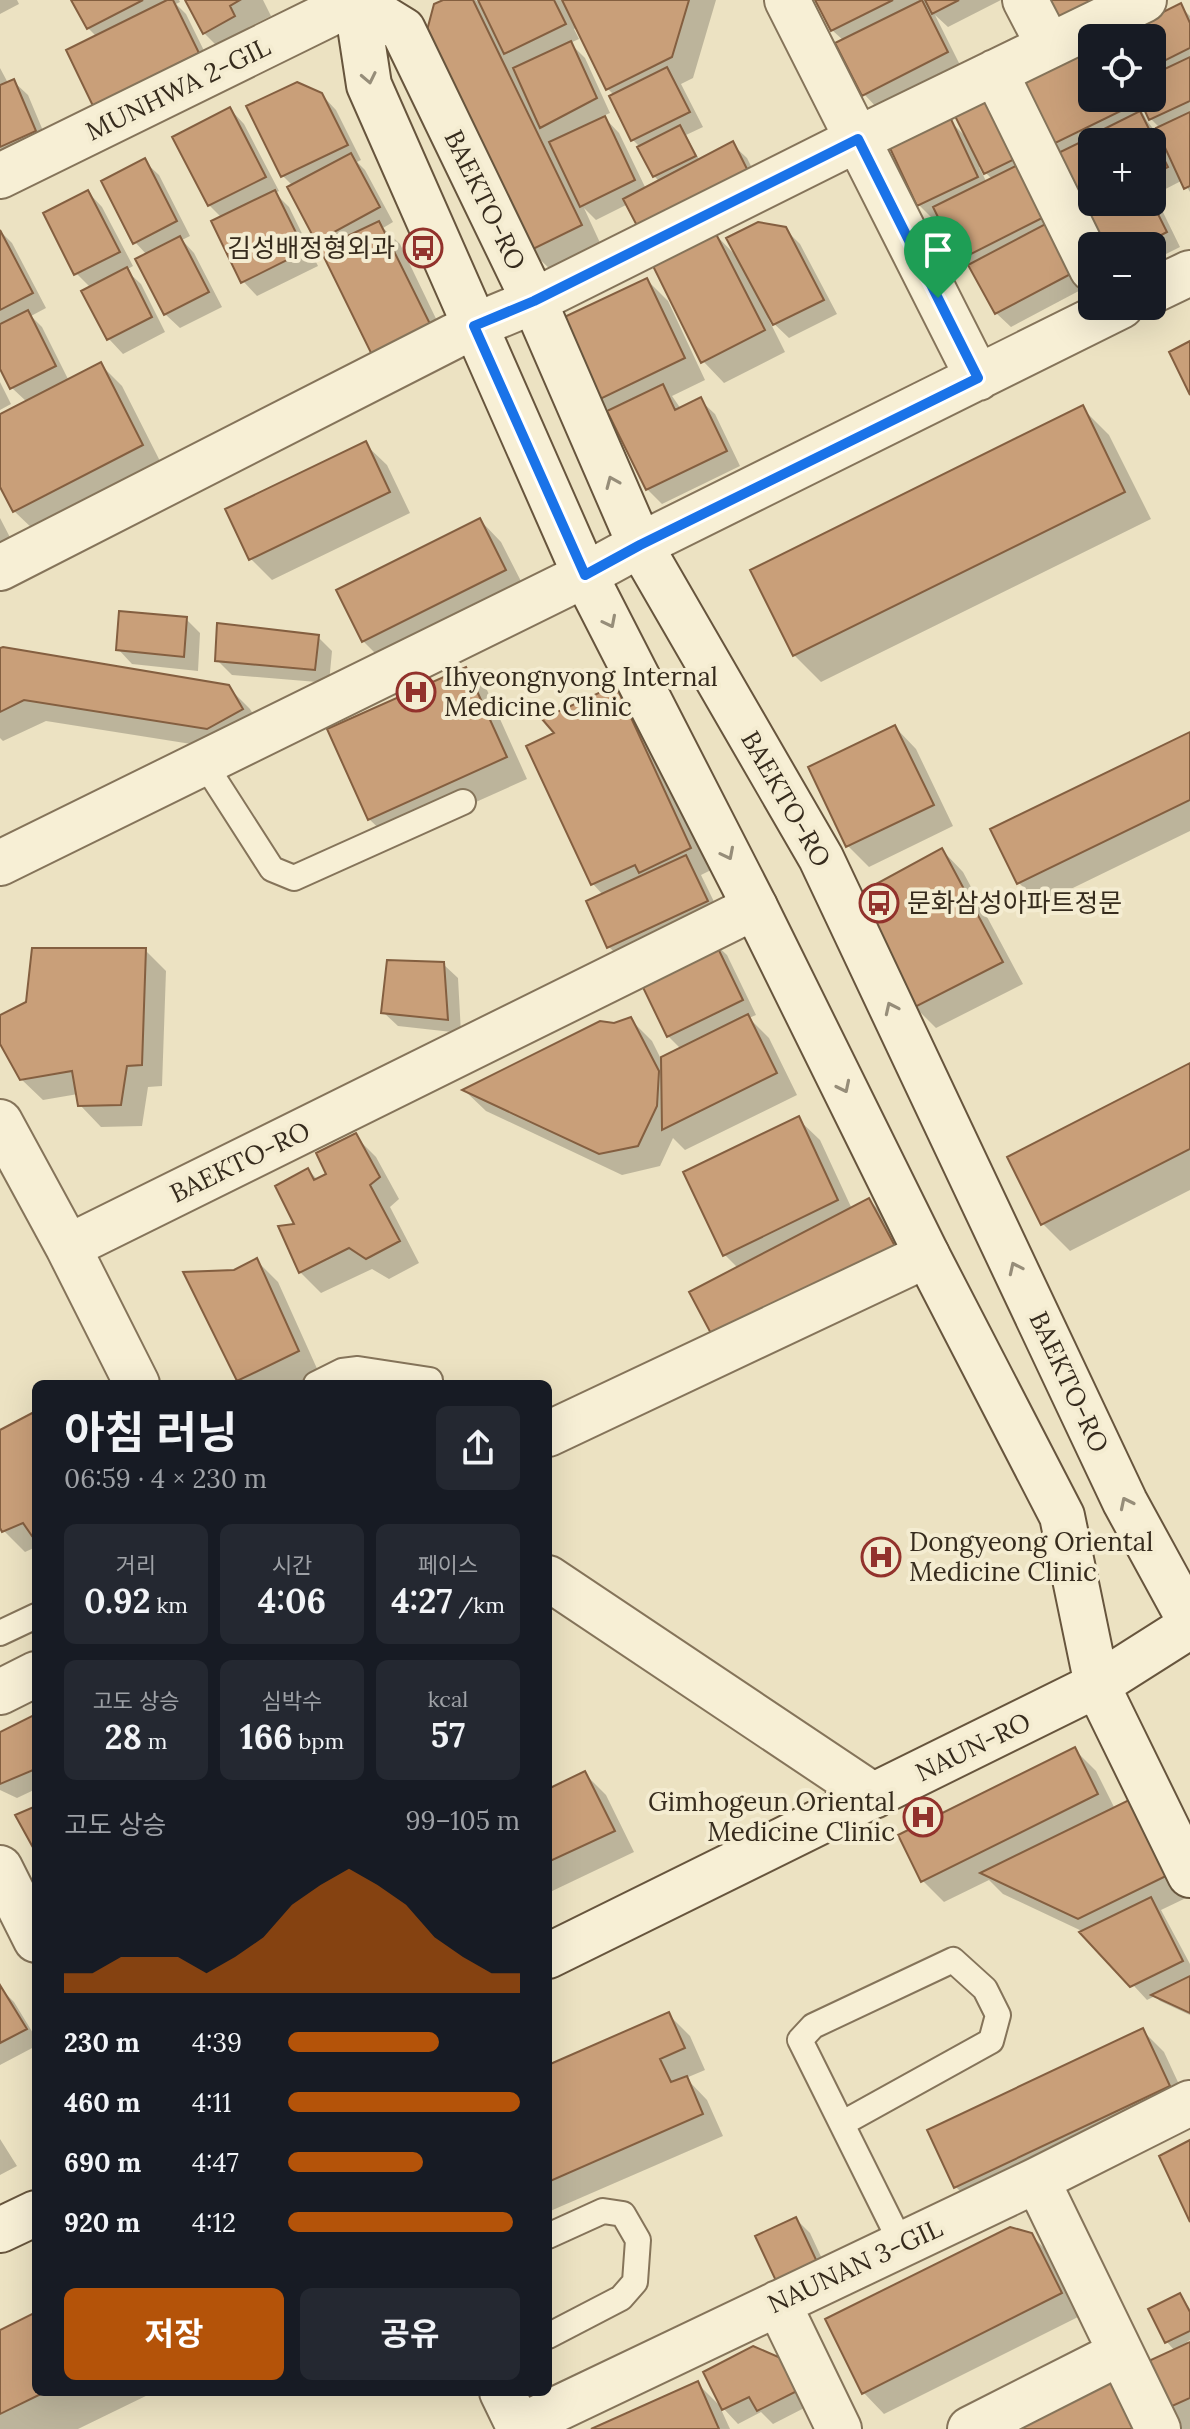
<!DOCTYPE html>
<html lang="ko">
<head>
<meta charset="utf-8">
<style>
  body { margin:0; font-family:Lora,"Noto Sans KR",serif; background:#242831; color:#f1f3f6; height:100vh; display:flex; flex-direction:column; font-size:30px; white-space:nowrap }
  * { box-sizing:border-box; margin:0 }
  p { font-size:26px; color:#9ea1a6 }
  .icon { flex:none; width:44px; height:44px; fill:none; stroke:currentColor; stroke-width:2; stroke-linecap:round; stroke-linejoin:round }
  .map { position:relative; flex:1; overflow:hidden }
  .drawer { position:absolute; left:32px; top:1380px; width:520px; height:1016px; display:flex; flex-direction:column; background:#171b24; border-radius:12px; box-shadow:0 8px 32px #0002 }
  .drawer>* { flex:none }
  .tools { position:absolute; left:1078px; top:24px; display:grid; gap:16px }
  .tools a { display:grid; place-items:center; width:88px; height:88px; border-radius:12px; background:#171b24; box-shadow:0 8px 32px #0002; font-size:40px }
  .pin { position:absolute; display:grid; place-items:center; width:68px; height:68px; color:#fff; margin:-82px -34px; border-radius:50% 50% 50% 0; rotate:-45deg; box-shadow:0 0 8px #0007 }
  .pin .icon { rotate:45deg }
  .round { display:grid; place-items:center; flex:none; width:84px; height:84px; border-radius:12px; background:#242831 }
  .head { display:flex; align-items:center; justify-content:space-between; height:136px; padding:0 32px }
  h1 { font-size:44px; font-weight:700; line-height:60px }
  .figures { display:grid; grid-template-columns:repeat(3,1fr); gap:12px; height:136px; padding:8px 32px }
  .figures div { display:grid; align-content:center; border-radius:12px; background:#242831; text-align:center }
  .figures b { font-size:34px; font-weight:700 }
  .figures small { font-size:22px; font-weight:400 }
  .figures p { font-size:22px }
  .chart { height:224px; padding:16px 32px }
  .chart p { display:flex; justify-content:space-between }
  .chart svg { width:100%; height:144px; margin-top:8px; fill:#b45309; opacity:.7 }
  .cta { display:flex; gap:16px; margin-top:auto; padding:16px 32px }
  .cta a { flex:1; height:92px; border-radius:12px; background:#b45309; color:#fff; font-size:32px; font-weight:700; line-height:92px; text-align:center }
  .cta a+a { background:#242831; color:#f1f3f6 }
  ul { padding:0 32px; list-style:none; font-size:26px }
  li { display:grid; grid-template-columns:128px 96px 1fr; align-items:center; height:60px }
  li i { height:20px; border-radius:10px; background:#b45309 }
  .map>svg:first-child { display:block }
  .shadow { fill:#0003; fill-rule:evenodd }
  .building { fill:#c99f79; stroke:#845f40; stroke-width:2 }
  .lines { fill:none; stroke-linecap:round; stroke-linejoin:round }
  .lane-casing { stroke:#85745a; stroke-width:28 }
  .street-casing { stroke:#85745a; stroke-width:48 }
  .secondary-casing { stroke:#67553d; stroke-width:48 }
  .lane { stroke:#f7efd5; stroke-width:24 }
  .street { stroke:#f7efd5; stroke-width:44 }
  .secondary { stroke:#f7efd5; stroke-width:44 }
  .oneway { stroke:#968d79 }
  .route-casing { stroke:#fff; stroke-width:16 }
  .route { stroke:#1a73e8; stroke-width:10 }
  .labels { text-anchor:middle; stroke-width:8; stroke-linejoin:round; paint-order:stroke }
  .street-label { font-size:26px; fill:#362b1d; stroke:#f4ecd1 }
  .poi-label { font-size:26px; fill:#362b1d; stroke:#f4ecd1; text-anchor:start }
</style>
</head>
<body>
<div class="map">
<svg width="1190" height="2429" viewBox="0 0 1190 2429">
  <rect width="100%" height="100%" fill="#ece2c2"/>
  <!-- shadow -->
  <path class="shadow" d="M0 0H17L19 4 0 14Z
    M73 0H179L180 2 176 4 186 14 212 67 109 119 97 37 88 28Z
    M187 0H263L271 16 249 27 255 38 225 54 204 33Z
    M448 0H476L483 7 481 0H716L693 78 681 84 703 127 686 135 700 161 732 144 747 158 767 198 628 204 596 220 584 208 602 247 552 271 530 250ZM577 27 608 89 615 96 633 140 639 146 654 176 660 182 646 189 619 133 603 116 610 113 585 58 570 43 579 39 574 29Z
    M817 0H1001L948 27 935 15 961 67 878 109 864 94 844 41 832 30Z
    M1180 6 1190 16V192L1183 180 1152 196V142H1108L1106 139 1092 142V202H1152V197L1159 204 1180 247 1152 261V246H1100L1047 147 1092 50V98H1135L1147 121 1155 131 1160 128 1151 119 1142 98H1152V38Z
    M0 68 8 83 13 81 28 95 49 145 0 167Z
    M321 94 336 110 361 160 357 162 365 170 393 222 383 228 400 244 454 356 318 241 290 188 293 186 283 176 249 107Z
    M997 95 1092 284 1011 327 996 313 975 274 960 258 940 216 933 219 919 205 949 120 967 138ZM979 167H980L993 180 987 183Z
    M230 109 244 124 279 191 275 193 289 207 318 266 257 296 243 281 222 218 209 205Z
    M144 161 159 175 190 236 182 240 194 253 222 307 180 328 165 314 147 255 135 242Z
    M88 192 102 207 133 266 126 270 141 284 165 332 123 354 109 339 84 291 91 288 76 273Z
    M785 229 800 244 837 314 789 338 768 318 785 352 724 383 703 361 715 234 737 257Z
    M0 231 12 243 46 308 31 316 42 327 69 381 101 365 122 386 163 467 36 532 14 511 0 483V416L27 402 12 388 0 364Z
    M647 280 668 301 705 380 672 396 681 409 700 400 715 414 740 466 662 504 647 489 609 411 597 399Z
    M0 382 11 404 0 410Z
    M1082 408 1109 435 1151 519 821 682 794 655Z
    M365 444 387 465 410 513 272 580 251 559Z
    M0 518 15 547 0 555Z
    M480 520 501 542 526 591 384 662 363 641Z
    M186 619 200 633 198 671 132 664 118 649Z
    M318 637 332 651 329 683 232 675 217 660Z
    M0 651 228 687 250 709 263 731 229 750 46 721 3 741 0 738Z
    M466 669 487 690 527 779 391 840 369 819Z
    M615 687 637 708 711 870 701 875 721 916 624 961 609 947 603 895 593 884 529 747 557 734Z
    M895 727 916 749 953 826 869 867 848 846Z
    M1190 734V831L1040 904 1019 883 993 830Z
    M942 850 963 872 1023 984 936 1028 915 1007Z
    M712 941 727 955 756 1015 749 1018 769 1038 797 1095 685 1150 673 1138 660 1166 622 1175 486 1111 465 1091 630 1019 652 1041 661 1059 681 1049 668 1036Z
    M145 950 166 971 162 1086 148 1087 142 1126 101 1127 80 1105 78 1094 43 1100 21 1079 0 1040V1017Z
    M443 964 458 978 461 1033 398 1026 383 1012Z
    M1190 1065V1190L1070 1251 1043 1224Z
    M798 1119 820 1140 852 1209 869 1200 890 1221 915 1270 738 1268 724 1254Z
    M355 1136 376 1157 399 1199 390 1207 419 1263 389 1279 372 1269 321 1293 300 1272 297 1225 308 1170 318 1180 329 1175Z
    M257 1261 278 1282 319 1373 296 1384H243L239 1380 234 1272Z
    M36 1414V1547L25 1552 4 1531 0 1524V1432Z
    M36 1716V1789L17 1798 0 1790V1734Z
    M1074 1749 1096 1771 1115 1809 1150 1824 1186 1898 1161 1910 1190 1964V2015L1160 2001 1155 1996 1147 2000 1084 1932 1003 1894 989 1880 944 1902 923 1881Z
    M584 1773 606 1795 634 1852 548 1893V1791Z
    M0 1988 14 2002 36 2038V2046L0 2065Z
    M669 2015 690 2036 705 2070 686 2078 707 2100 723 2136 548 2212V2067Z
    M1142 2030 1164 2052 1190 2108 977 2209 956 2187 929 2131Z
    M0 2139 17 2166 0 2175Z
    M796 2219 810 2233 831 2278 793 2296Z
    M1031 2235 1053 2257 1082 2315 884 2414 863 2392Z
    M1180 2295 1190 2309V2340L1187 2342 1190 2345V2429H1176L1180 2427 1163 2410 1175 2351 1167 2342Z
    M36 2314V2392H154L78 2429H0V2332Z
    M753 2348 812 2404 773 2424 761 2412 738 2424 724 2409Z
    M697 2383 719 2405 730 2429H596Z"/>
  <!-- building -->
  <path class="building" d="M71 0H143L87 29Z
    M167 0H173L199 53 93 106 66 50Z
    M185 0H240L230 6 235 16 203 34Z
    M443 0H473L582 225 529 251 425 38 434 4Z
    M478 0H554L566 24 504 54Z
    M562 0H689L672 57 606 90Z
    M815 0H893L831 31Z
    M922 0 948 52 862 96 835 43Z
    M925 0H959L932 14Z
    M1032 0H1135L1051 40Z
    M1181 3 1190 23V48L1152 67V38H1111Z
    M571 41 597 98 540 128 513 68Z
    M1092 48V98H1130L1133 105 1045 148 1015 86Z
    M1190 57V101L1149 120 1139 98H1152V75Z
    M667 67 690 112 631 141 609 96Z
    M14 79 36 131 0 147V85Z
    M297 82 322 93 348 145 281 177 246 106Z
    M997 93 1027 153 984 174 954 114Z
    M230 107 266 177 208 206 172 137Z
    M1140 111 1168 167 1152 175V142H1105L1100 131Z
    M1190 112V186L1184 189 1156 128Z
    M605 116 635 180 580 207 549 142Z
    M950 117 978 177 917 206 889 146Z
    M680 125 696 156 653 177 637 147Z
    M1095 135 1098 142H1092V202H1095L1075 212 1048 158Z
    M733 141 754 183 645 241 623 199Z
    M351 153 380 207 316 242 287 187Z
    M145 158 177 221 133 244 101 181Z
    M1028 160 1054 212 959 260 933 207Z
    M88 190 120 252 74 275 43 213Z
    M275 190 305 251 241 283 211 221Z
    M1116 202H1152L1167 232 1140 246H1098L1084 218Z
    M1053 220 1080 269 995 314 968 265Z
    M379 221 435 334 376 363 320 249Z
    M758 222 786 227 824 300 773 325 726 238Z
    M0 230 33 293 0 310Z
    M715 232 765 330 701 363 652 264Z
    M180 236 209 292 164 315 135 259Z
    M127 267 152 317 107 340 81 291Z
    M647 278 685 358 596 401 558 320Z
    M28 310 56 366 10 389 0 369V324Z
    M1190 341V395L1169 352Z
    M101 362 143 445 13 512 0 487V414Z
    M663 384 675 410 701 397 727 451 646 490 607 411Z
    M1083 405 1125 492 793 656 750 570Z
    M366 441 390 492 249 560 225 509Z
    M480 518 506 570 362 642 336 590Z
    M119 611 187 617 184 657 116 650Z
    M217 623 319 635 315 670 215 661Z
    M3 647 229 685 243 709 207 729 24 700 0 712V648Z
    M466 667 507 757 368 820 327 729Z
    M616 685 691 848 639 873 635 865 591 885 526 746 554 733 542 719Z
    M895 725 934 805 846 847 808 767Z
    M1190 732V800L1017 884 990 829Z
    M942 848 1003 962 913 1008 856 895Z
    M686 855 708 901 607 948 586 901Z
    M713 938 743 1000 667 1037 637 975Z
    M32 948H146L142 1065 127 1066 121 1105 78 1106 72 1071 20 1080 0 1044V1015L26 1002Z
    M387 960 444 962 448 1020 381 1013Z
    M748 1014 777 1073 662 1130 661 1057Z
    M631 1017 659 1071 657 1106 638 1146 599 1154 462 1090 600 1021 614 1023Z
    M1190 1063V1149L1041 1225 1007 1157Z
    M799 1116 838 1200 723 1256 683 1172Z
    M356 1133 380 1177 370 1185 400 1241 366 1259 349 1248 299 1273 278 1226 294 1224 275 1186 308 1168 314 1180 326 1174 316 1153Z
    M869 1198 896 1248 715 1341 689 1292Z
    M257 1258 299 1351 237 1381 183 1272 234 1270Z
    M36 1411V1534L32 1536 23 1523 2 1532 0 1528V1430Z
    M36 1714V1771L33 1770 0 1784V1732Z
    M1075 1747 1098 1794 921 1882 898 1835Z
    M585 1771 615 1831 548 1862V1789Z
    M1129 1800 1166 1876 1078 1919 980 1873Z
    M36 1806V1853L15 1815Z
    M1151 1897 1183 1961 1130 1987 1079 1932Z
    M1190 1976V2013L1151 1995Z
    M0 1985 27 2029 0 2043Z
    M669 2012 685 2048 660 2059 671 2082 687 2076 703 2114 548 2182V2065Z
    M1143 2028 1170 2086 954 2188 927 2130Z
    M1190 2140V2222L1159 2156Z
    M796 2217 818 2264 777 2283 755 2236Z
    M1010 2227 1032 2233 1062 2293 862 2394 825 2319Z
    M1180 2293 1190 2312V2331L1165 2343 1148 2309Z
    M36 2312V2392H45L0 2414V2330Z
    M1190 2342V2398L1161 2411 1140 2365Z
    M753 2346 783 2359 799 2390 757 2411 749 2397 722 2410 703 2372Z
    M1113 2380 1137 2429H1012Z
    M698 2381 719 2429H591Z"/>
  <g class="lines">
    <!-- lane casing -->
    <g class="lane-casing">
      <path id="lane" d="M204 763 272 869 294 878 463 802
        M316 1384 342 1371 358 1369 430 1380
        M0 1633 36 1616
        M843 2123 991 2041 998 2015 985 1989 953 1960 813 2026 800 2040 902 2245
        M548 2236 603 2211 623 2214 638 2240 635 2282 621 2298 548 2336"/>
    </g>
    <!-- street casing -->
    <g class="street-casing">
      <path id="street" d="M787 0 978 378
        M1025 0 1049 46
        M995 72 1092 269
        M0 176 358 0
        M1152 291 1190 273
        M0 568 474 326 534 301 858 139 1144 0
        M0 863 585 575 640 545 1121 306
        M0 1122 68 1247 137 1384
        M68 1247 755 907
        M548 1434 927 1255
        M548 1578 874 1796
        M0 1692 36 1674
        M0 1868 36 1940
        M1037 2180 1158 2429
        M778 2303 839 2429
        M502 2392 520 2429
        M519 2427 1037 2180 1190 2103
        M970 2429 1120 2353"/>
    </g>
    <!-- secondary casing -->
    <g class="secondary-casing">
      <path id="secondary" d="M356 0 369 85 585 575 755 907 927 1255 1062 1516 1097 1685 1190 1875
        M356 1 403 30 534 301 640 545 821 858 1125 1502 1190 1621
        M548 1956 1097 1685 1190 1626
        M0 2230 36 2213"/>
    </g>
    <!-- lane -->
    <use href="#lane" class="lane"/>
    <!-- street -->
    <use href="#street" class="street"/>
    <!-- secondary -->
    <use href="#secondary" class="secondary"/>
  </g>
  <!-- one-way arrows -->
  <defs><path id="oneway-chevron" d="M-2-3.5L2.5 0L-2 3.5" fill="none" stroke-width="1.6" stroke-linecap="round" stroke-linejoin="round" transform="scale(2)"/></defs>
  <g class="oneway">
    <use href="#oneway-chevron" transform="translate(369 78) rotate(78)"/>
    <use href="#oneway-chevron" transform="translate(612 482) rotate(-113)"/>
    <use href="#oneway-chevron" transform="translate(610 622) rotate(63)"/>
    <use href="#oneway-chevron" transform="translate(728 854) rotate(63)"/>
    <use href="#oneway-chevron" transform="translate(891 1008) rotate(-115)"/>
    <use href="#oneway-chevron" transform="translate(844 1087) rotate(64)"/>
    <use href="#oneway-chevron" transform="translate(1015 1268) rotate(-115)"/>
    <use href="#oneway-chevron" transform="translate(1126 1503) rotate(-116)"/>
  </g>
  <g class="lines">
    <!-- route casing -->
    <g class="route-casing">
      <path id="route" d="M858 139 978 378 640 545 585 575 474 326 534 301Z"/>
    </g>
    <!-- route -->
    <use href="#route" class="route"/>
  </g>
  <!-- icons -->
  <defs>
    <g id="bus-ring" transform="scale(2)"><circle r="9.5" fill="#f4ecd1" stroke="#92322c" stroke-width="1.5"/><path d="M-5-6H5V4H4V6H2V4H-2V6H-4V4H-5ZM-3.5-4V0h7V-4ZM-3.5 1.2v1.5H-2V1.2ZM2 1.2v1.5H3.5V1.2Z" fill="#92322c"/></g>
    <g id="hospital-ring" transform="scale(2)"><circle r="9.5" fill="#f4ecd1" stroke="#92322c" stroke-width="1.5"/><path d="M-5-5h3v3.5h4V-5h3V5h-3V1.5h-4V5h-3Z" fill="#92322c"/></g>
  </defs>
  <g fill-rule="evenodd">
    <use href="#bus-ring" x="423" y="248"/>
    <use href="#hospital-ring" x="416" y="692"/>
    <use href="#bus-ring" x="879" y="903"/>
    <use href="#hospital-ring" x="881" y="1557"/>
    <use href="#hospital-ring" x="923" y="1817"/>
  </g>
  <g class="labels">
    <!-- street labels -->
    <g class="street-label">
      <text transform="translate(178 89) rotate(-26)" y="9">MUNHWA 2-GIL</text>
      <text transform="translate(485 200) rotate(64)" y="9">BAEKTO-RO</text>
      <text transform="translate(786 799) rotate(60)" y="9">BAEKTO-RO</text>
      <text transform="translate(240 1162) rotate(-26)" y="9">BAEKTO-RO</text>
      <text transform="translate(1069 1382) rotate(65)" y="9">BAEKTO-RO</text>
      <text transform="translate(973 1747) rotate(-26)" y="9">NAUN-RO</text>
      <text transform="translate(855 2266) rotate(-25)" y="9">NAUNAN 3-GIL</text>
    </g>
    <!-- poi labels -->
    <g class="poi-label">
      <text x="395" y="257" text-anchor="end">김성배정형외과</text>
      <text x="444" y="686">Ihyeongnyong Internal<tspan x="444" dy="30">Medicine Clinic</tspan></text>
      <text x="907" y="912">문화삼성아파트정문</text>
      <text x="909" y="1551">Dongyeong Oriental<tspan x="909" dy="30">Medicine Clinic</tspan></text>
      <text x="895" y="1811" text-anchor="end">Gimhogeun Oriental<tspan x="895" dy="30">Medicine Clinic</tspan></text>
    </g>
  </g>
</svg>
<div class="tools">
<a><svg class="icon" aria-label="locate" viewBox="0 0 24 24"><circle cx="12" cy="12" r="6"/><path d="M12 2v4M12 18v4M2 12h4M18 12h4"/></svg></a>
<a>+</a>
<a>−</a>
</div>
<div class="pin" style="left:938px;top:298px;background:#1e9e55"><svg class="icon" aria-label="arrive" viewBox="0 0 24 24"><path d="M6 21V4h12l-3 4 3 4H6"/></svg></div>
<section class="drawer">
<div class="head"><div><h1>아침 러닝</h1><p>06:59 · 4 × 230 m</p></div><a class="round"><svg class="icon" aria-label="share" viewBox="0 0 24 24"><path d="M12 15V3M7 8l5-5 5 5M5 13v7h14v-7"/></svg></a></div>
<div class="figures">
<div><p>거리</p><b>0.92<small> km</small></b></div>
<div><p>시간</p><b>4:06</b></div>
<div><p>페이스</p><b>4:27<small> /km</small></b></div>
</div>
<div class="figures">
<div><p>고도 상승</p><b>28<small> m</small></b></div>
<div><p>심박수</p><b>166<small> bpm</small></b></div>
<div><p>kcal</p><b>57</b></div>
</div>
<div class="chart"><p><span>고도 상승</span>99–105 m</p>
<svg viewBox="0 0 160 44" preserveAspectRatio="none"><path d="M0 44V38L10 38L20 33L30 33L40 33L50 38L60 33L70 27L80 17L90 11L100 6L110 11L120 17L130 27L140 33L150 38L160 38V44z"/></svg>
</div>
<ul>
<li><b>230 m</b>4:39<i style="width:65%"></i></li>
<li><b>460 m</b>4:11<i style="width:100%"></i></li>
<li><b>690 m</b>4:47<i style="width:58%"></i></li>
<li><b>920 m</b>4:12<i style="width:97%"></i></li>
</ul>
<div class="cta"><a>저장</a><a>공유</a></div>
</section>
</div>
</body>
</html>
